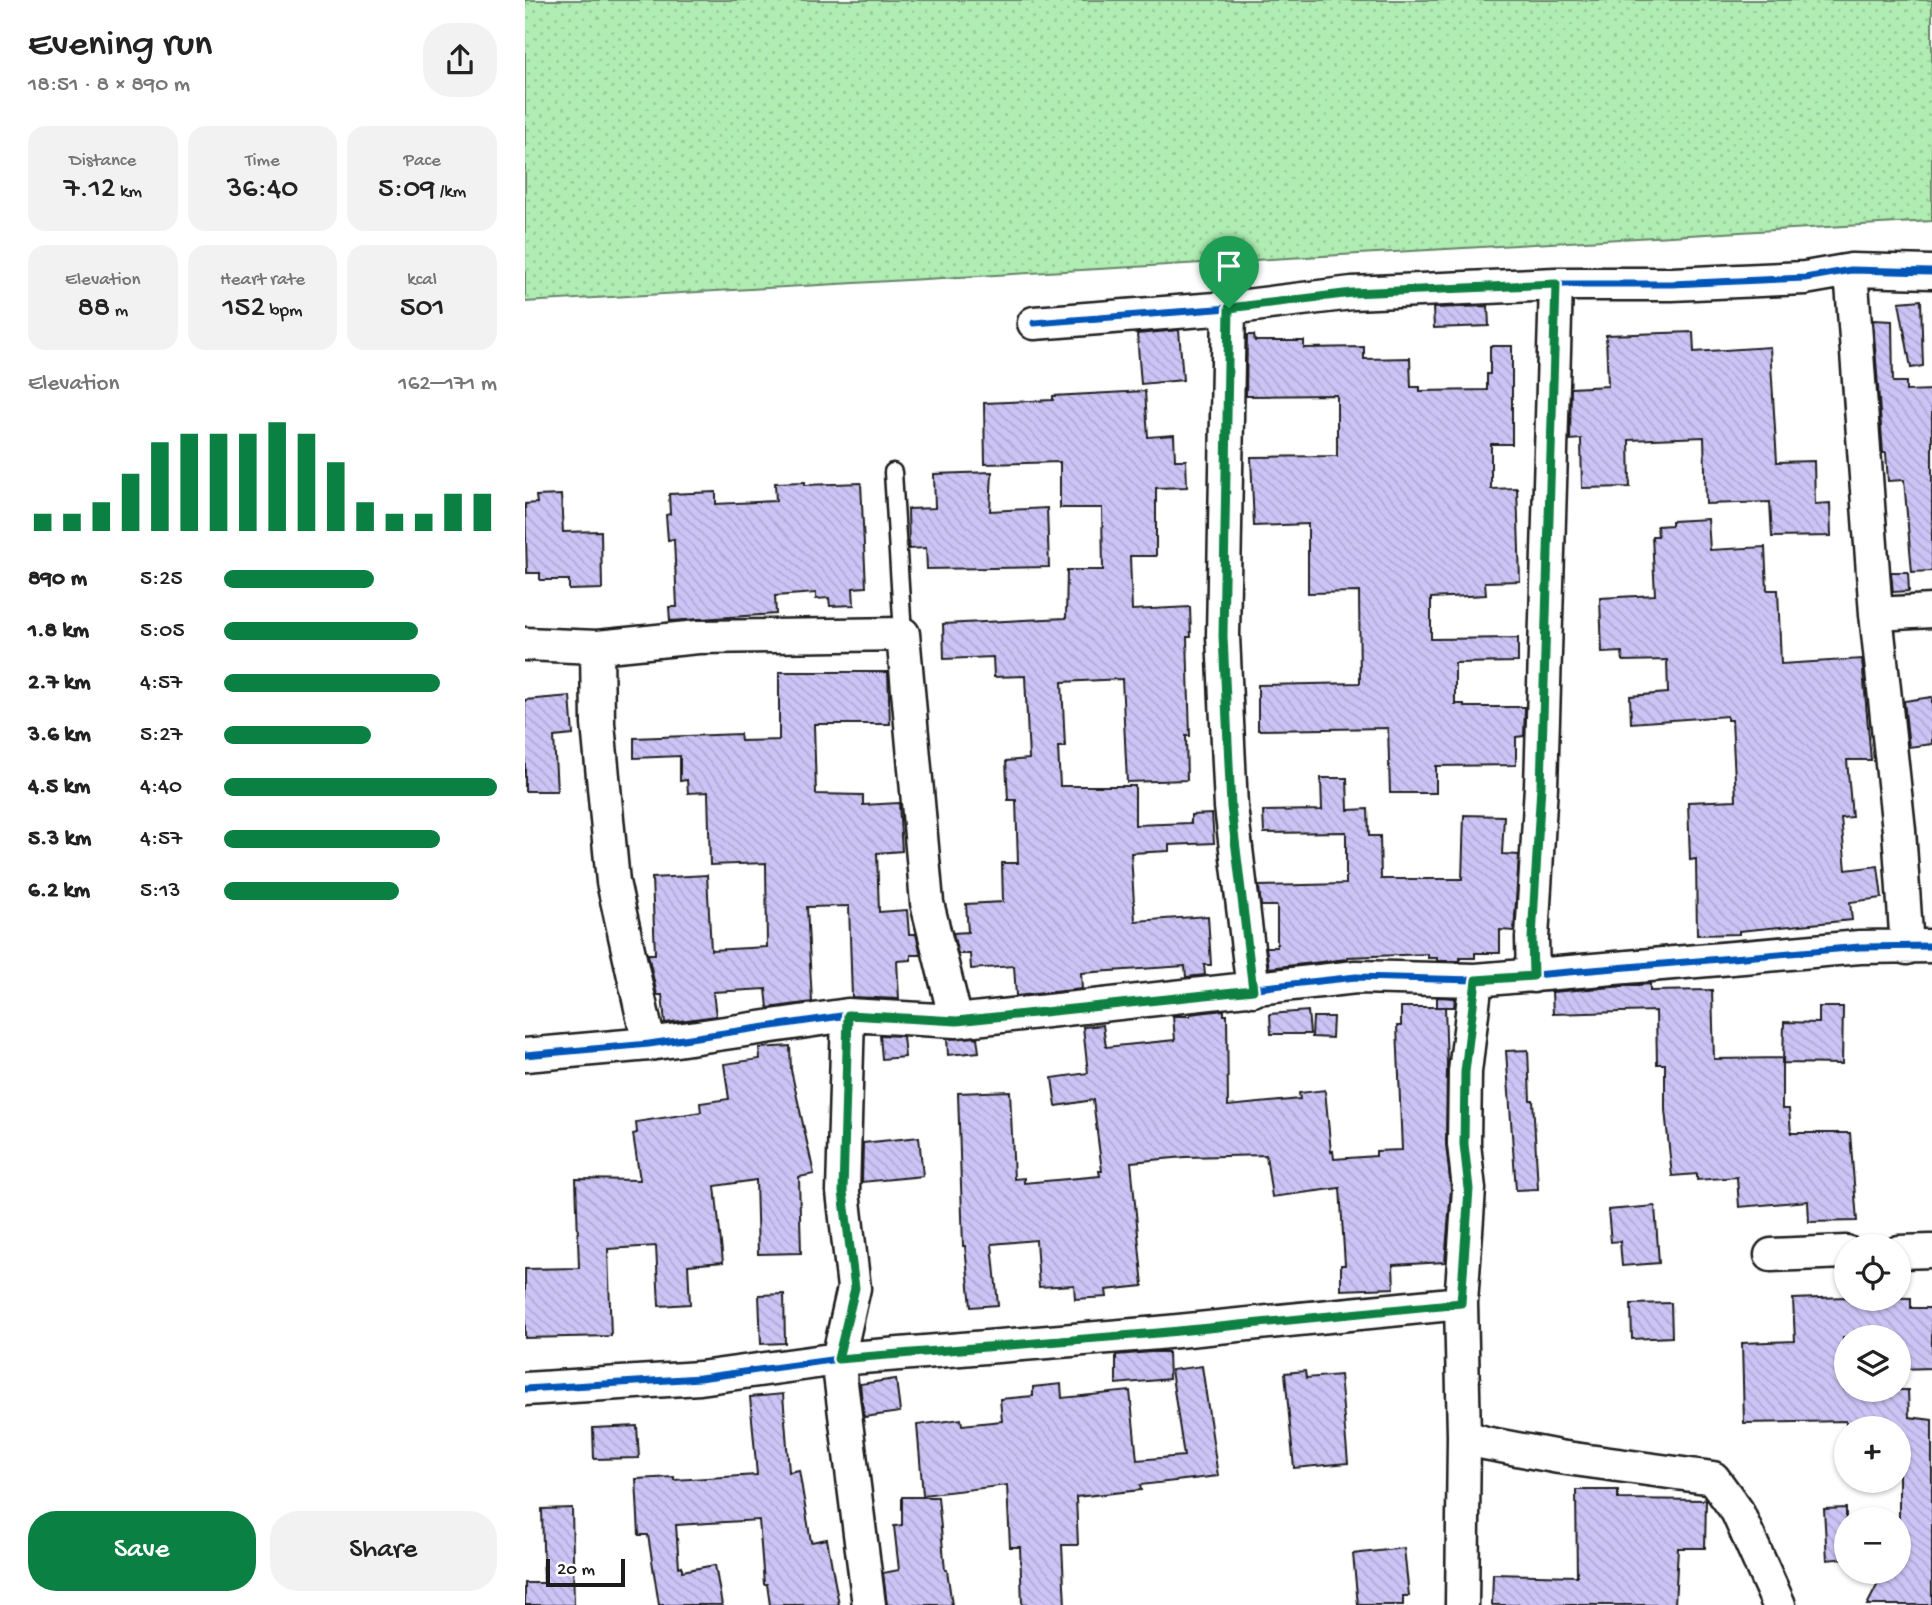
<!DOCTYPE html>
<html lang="en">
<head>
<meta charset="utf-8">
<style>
  body { margin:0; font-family:"Gochi Hand",sans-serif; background:#f2f2f2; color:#222; height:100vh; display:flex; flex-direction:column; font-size:26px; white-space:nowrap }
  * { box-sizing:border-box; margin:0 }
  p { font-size:23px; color:#767676 }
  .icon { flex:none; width:38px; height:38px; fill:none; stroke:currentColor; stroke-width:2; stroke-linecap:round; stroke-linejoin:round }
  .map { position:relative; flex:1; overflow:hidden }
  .panel { display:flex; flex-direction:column; background:#fff; width:525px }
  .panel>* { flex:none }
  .fabs { position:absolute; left:1309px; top:1234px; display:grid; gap:14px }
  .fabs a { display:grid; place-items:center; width:77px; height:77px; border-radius:50%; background:#fff; box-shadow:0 2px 5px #0004; font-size:35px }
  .scale { position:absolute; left:21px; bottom:18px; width:79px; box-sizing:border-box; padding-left:7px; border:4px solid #1c1c1c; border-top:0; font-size:19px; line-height:24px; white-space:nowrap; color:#1c1c1c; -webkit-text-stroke:5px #fff; paint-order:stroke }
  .pin { position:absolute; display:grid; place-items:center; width:60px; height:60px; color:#fff; margin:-72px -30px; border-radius:50% 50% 50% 0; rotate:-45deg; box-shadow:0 0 7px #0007 }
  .pin .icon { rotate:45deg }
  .round { display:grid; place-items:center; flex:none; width:74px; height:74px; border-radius:28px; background:#f2f2f2 }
  .headline { display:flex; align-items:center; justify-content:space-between; height:119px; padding:0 28px }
  h1 { font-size:38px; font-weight:600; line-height:52px }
  .figures { display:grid; grid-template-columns:repeat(3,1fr); gap:10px; height:119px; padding:7px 28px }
  .figures div { display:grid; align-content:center; border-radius:18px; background:#f2f2f2; text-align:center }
  .figures b { font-size:30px; font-weight:600 }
  .figures small { font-size:19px; font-weight:400 }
  .figures p { font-size:19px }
  .chart { height:196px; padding:14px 28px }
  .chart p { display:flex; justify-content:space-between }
  .chart svg { width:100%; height:126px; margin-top:7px; stroke:#0b8043; stroke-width:6 }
  .action { display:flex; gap:14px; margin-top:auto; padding:14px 28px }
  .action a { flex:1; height:80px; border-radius:28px; background:#0b8043; color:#fff; font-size:28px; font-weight:600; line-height:80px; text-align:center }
  .action a+a { background:#f2f2f2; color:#222 }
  ul { padding:0 28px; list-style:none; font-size:23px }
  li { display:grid; grid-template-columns:112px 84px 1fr; align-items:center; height:52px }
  li i { height:18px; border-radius:9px; background:#0b8043 }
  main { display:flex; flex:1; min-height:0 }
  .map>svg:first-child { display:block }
  .green { fill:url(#green-dots); stroke:#668468; stroke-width:2 }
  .building { fill:url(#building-back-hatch); stroke:#1c1c1c; stroke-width:2 }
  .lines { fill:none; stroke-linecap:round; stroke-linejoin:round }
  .service-casing { stroke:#1c1c1c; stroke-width:21 }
  .minor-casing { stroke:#1c1c1c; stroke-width:37 }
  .service { stroke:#fff; stroke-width:16 }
  .minor { stroke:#fff; stroke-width:32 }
  .cycleway-casing { stroke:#fff; stroke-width:11 }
  .cycleway { stroke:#0057b8; stroke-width:7 }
  .route-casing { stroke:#fff; stroke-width:14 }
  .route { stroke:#0b8043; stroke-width:9 }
</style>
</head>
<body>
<main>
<section class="panel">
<div class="headline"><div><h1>Evening run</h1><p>18:51 · 8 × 890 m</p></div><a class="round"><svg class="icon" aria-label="share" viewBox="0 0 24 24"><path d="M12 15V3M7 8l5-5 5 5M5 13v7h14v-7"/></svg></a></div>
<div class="figures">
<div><p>Distance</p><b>7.12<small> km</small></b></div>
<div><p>Time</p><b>36:40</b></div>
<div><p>Pace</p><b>5:09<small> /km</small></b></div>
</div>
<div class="figures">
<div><p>Elevation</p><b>88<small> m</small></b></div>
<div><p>Heart rate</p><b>152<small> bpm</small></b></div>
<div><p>kcal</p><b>501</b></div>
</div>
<div class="chart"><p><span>Elevation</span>162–171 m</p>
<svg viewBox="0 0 160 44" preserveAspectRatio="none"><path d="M5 44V38M15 44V38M25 44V34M35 44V24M45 44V13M55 44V10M65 44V10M75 44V10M85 44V6M95 44V10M105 44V20M115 44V34M125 44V38M135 44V38M145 44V31M155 44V31"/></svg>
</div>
<ul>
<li><b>890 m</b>5:25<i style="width:55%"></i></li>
<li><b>1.8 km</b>5:05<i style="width:71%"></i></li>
<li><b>2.7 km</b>4:57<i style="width:79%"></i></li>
<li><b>3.6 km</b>5:27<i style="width:54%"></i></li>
<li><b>4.5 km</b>4:40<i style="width:100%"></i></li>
<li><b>5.3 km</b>4:57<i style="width:79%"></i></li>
<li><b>6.2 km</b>5:13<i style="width:64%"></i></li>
</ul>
<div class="action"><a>Save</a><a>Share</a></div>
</section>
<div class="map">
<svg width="1407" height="1605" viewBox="0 0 1407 1605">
  <defs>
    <pattern id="green-dots" width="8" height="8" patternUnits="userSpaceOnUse" patternTransform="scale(1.75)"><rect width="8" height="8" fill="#afedb3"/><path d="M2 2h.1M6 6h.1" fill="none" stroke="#96cb99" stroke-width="1.8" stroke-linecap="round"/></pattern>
    <pattern id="building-back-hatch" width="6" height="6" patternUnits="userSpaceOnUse" patternTransform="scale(1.75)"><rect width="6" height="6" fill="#cdc4f6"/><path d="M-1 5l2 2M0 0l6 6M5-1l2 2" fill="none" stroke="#afa8d2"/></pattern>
  </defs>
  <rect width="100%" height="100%" fill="#fff"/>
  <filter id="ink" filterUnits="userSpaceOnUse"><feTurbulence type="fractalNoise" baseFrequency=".0143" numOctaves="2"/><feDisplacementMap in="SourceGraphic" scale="14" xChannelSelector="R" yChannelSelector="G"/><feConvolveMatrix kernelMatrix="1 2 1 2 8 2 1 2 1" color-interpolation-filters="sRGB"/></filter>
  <g filter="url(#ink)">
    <!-- green -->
    <path class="green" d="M0 0H1407V221L0 302Z"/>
    <!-- building -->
    <path class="building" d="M1396 300 1398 366 1386 368 1374 302Z
      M963 306 964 326 909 328 908 308Z
      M1348 320 1367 321 1368 382H1381V391L1407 390V571L1387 572 1379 480 1363 481 1361 453H1358Z
      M654 330 658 380 616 384 612 334Z
      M1168 332 1169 352 1245 347 1252 462 1289 461 1290 504 1305 503 1306 536 1247 537 1245 502 1181 504 1179 437 1104 440 1105 487 1057 488 1056 439 1045 440 1046 388 1083 386 1081 335Z
      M722 335H729L730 341H779V348L839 347V359L885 358 886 387H895V391L962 390V374H965V346H987V444H966V489L992 488 995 581 960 582 961 595 906 598V639L993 638V662L930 663V704H939V707H1000L999 736 991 737V765L911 766V793H865L863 728 733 730V685L835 683 834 592 783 593V524L729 526 726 457 812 456V395L721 396Z
      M620 391 623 437 649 435 650 460H661L662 487 631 488V556H605L607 610 665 607 666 637H662L665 736H661L662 780 602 782 597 679 537 682 540 747H533L535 786H610V825L666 823V815L687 814 689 843 644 845V851L606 853 610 921 683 916 686 965H679L680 975 661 977 660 966 556 973 557 989 491 996 489 966 446 969 445 954H433L428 933 443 932 441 904 478 902 477 863H493L491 800H483L481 761 504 759 500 676 469 677 468 657 419 659 418 624 541 618 542 570H578L577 508H535V462L460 464 459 403 528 400V396Z
      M467 472 465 511 522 508 524 567 402 569 401 548 384 549 383 509 410 508 409 474Z
      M280 482V485L336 483 341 587 328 588 329 605 305 606 304 598 291 599V593L250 596 251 614 145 621 144 607H152L149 539 143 540 141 515 145 514 144 494 191 492V504L251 501 250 483Z
      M36 495 38 532 76 531 77 589 44 590V580H15V573H2L0 504 12 503 11 496Z
      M1183 519 1185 550 1240 547 1242 590H1253L1256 664 1337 659 1346 760H1322L1327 817 1316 818 1321 870 1353 866 1357 898 1325 902 1327 920 1214 931V934L1172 935 1171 859 1165 860 1163 802 1211 800 1207 720H1202V716L1106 723 1105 696 1143 693 1142 660 1098 661 1097 652 1077 653 1075 598 1130 595 1127 536H1133L1132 526 1147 525V521Z
      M1366 572H1383L1384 591 1368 592Z
      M254 672H363L365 724H289L291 794 338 795V805L374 803 377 851 352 853 354 912 382 910 384 934H391L396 955H386V960L372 961 374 999 327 997 324 906 282 907 287 1002 243 1008 241 989 188 992 191 1016 140 1023 137 995H132L123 954H130L127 878 182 875 186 950 242 947 241 863 185 865 183 792 163 793 162 780 155 781V756L109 758V738L215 734 216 741 254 740Z
      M45 696 48 735 29 737 32 791H0V700Z
      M1407 697V744L1384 747 1379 701Z
      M796 778H822L823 810 843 809 844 836H855L856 879H937L939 815 979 816 977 854 994 855 989 931 975 930V953H950V958H935V961H912V958H903V954L822 957V959L744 968 741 947H752V906H736L734 886 821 884V832L739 833 738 811 797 810Z
      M1125 984V991L1187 990 1189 1059 1257 1058V1109H1264L1266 1133H1325L1332 1221 1284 1222 1283 1201 1214 1207 1212 1177 1172 1180V1174L1147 1176 1140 1110V1064H1132L1131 1011 1028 1014 1027 992Z
      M912 997 930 998 929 1007H912Z
      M876 1007H920L922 1065 921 1144 926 1189 920 1262 868 1265 869 1288 816 1290V1265H820L815 1188 747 1197 741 1155 660 1157 606 1162 618 1286 581 1290 582 1297 550 1299 549 1285 514 1287 511 1240 467 1244 473 1305 446 1307 440 1246H438L433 1093 485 1091 489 1179 499 1178V1183L575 1176 574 1171H577L568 1100 531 1106 527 1078 563 1073 558 1027 578 1025 581 1047 650 1040 648 1016H665V1014L699 1010V1015H702L703 1106 775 1099 774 1093 800 1090 806 1152 808 1151 809 1159 851 1156V1151L877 1150 872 1026H876Z
      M1294 1007H1318L1317 1064 1258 1063 1259 1022 1294 1023Z
      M783 1011 785 1034H746L745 1014Z
      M788 1017H808L807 1038 787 1037Z
      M355 1035 378 1036 380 1057 357 1059Z
      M452 1037 454 1052 423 1055 422 1039Z
      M265 1046 266 1070 289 1174 274 1177 276 1253 233 1254 231 1180 190 1186 198 1262 163 1265 165 1304 134 1306 131 1246 83 1249 86 1336 0 1338V1269L54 1268 51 1179 115 1180 108 1134 112 1133 111 1122 176 1112 175 1103 204 1099 199 1064 235 1059 234 1048Z
      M1003 1050 1005 1100H1008L1013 1189 991 1190 981 1051Z
      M394 1137 398 1176 337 1182 338 1143Z
      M1130 1206 1134 1263 1097 1266 1095 1241 1086 1242 1083 1210Z
      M259 1294 260 1343 236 1344 234 1295Z
      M1321 1297 1386 1298V1308H1407V1368L1374 1369V1337H1318L1320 1390H1383L1384 1417 1407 1420V1605H1342L1359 1572H1374V1428H1321V1421L1219 1423 1217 1343 1270 1341 1268 1299Z
      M1146 1303 1147 1337 1107 1339 1106 1304Z
      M626 1352H643L644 1379 591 1384V1355Z
      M677 1366 693 1476 615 1485 616 1490 551 1497 553 1545H537L540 1605H497L495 1547H485L482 1485 398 1495 392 1425 436 1419 437 1425 477 1421 475 1399 508 1396V1387L536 1384 537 1398 605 1391 612 1460 659 1456 646 1370Z
      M780 1371 781 1378 815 1375 823 1463 769 1468 760 1373Z
      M371 1379 375 1412 339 1417 335 1384Z
      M258 1394 264 1472 274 1470 286 1542 302 1539 314 1605H245L242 1584H239L234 1520 151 1525 154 1567 157 1566V1571L190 1565 197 1605H134L123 1535H114L111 1479 149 1477V1480L232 1475 225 1397Z
      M112 1426 114 1458 69 1459 68 1428Z
      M1051 1490H1093V1499L1181 1500 1180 1548H1153L1150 1605H967L968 1574 1052 1576Z
      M377 1497H413L420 1570H422L427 1605H362L358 1573 374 1570 369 1526 377 1525Z
      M47 1508 49 1605H0V1583H19L17 1509Z
      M1321 1508V1558L1302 1560 1299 1509Z
      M879 1548 884 1596H878V1605H833L828 1554Z"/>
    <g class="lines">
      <!-- service casing -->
      <g class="service-casing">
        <path id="service" d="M368 472 378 634"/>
      </g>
      <!-- minor casing -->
      <g class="minor-casing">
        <path id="minor" d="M1326 270 1351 614 1374 830 1382 948
          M704 308 698 636 706 807 728 990
          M509 323 704 308 827 293 1031 284H1147L1280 278 1326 270 1407 272
          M1351 614 1407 611
          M0 644 72 647 173 637 378 634 402 903 431 1021
          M72 647 73 724 88 882 124 1044
          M1008 976 1007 938 1016 786 1031 284
          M323 1015 318 1192 329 1288 313 1359 344 1605
          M0 1055 124 1044 323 1015 431 1021 831 977 951 980 1335 947 1407 946
          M1374 1252 1407 1251
          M1246 1255 1321 1252
          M0 1389 175 1378 313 1359 633 1333 936 1303
          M939 1436 960 1443 1034 1457 1188 1478 1212 1511 1254 1605
          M937 1605 939 1436 936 1303 944 1189 939 1144 940 1072 951 980"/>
      </g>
      <!-- service -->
      <use href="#service" class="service"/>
      <!-- minor -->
      <use href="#minor" class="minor"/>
      <!-- cycleway casing -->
      <g class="cycleway-casing">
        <path id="cycleway" d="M509 323 704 308 827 293 1031 284H1147L1280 278 1326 270 1407 272
          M0 1055 124 1044 323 1015 431 1021 831 977 951 980 1335 947 1407 946
          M0 1389 175 1378 313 1359 633 1333 936 1303"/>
      </g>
      <!-- cycleway -->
      <use href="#cycleway" class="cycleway"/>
    </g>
  </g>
  <g class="lines" filter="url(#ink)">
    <!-- route casing -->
    <g class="route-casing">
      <path id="route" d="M1031 284 1016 786 1007 938 1008 976 951 980 940 1072 939 1144 944 1189 936 1303 633 1333 313 1359 330 1288 318 1192 323 1015 432 1021 728 990 706 807 698 636 704 308 827 293Z"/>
    </g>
    <!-- route -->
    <use href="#route" class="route"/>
  </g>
</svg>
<div class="fabs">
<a><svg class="icon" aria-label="locate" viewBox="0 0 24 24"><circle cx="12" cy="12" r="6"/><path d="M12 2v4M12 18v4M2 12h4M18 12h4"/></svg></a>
<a><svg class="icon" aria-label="layers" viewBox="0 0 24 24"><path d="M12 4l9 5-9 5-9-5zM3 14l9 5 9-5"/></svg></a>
<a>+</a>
<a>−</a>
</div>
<div class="scale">20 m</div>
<div class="pin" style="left:704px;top:308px;background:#1e9e55"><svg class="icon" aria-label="arrive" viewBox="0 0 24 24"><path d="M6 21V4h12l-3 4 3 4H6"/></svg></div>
</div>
</main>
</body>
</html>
